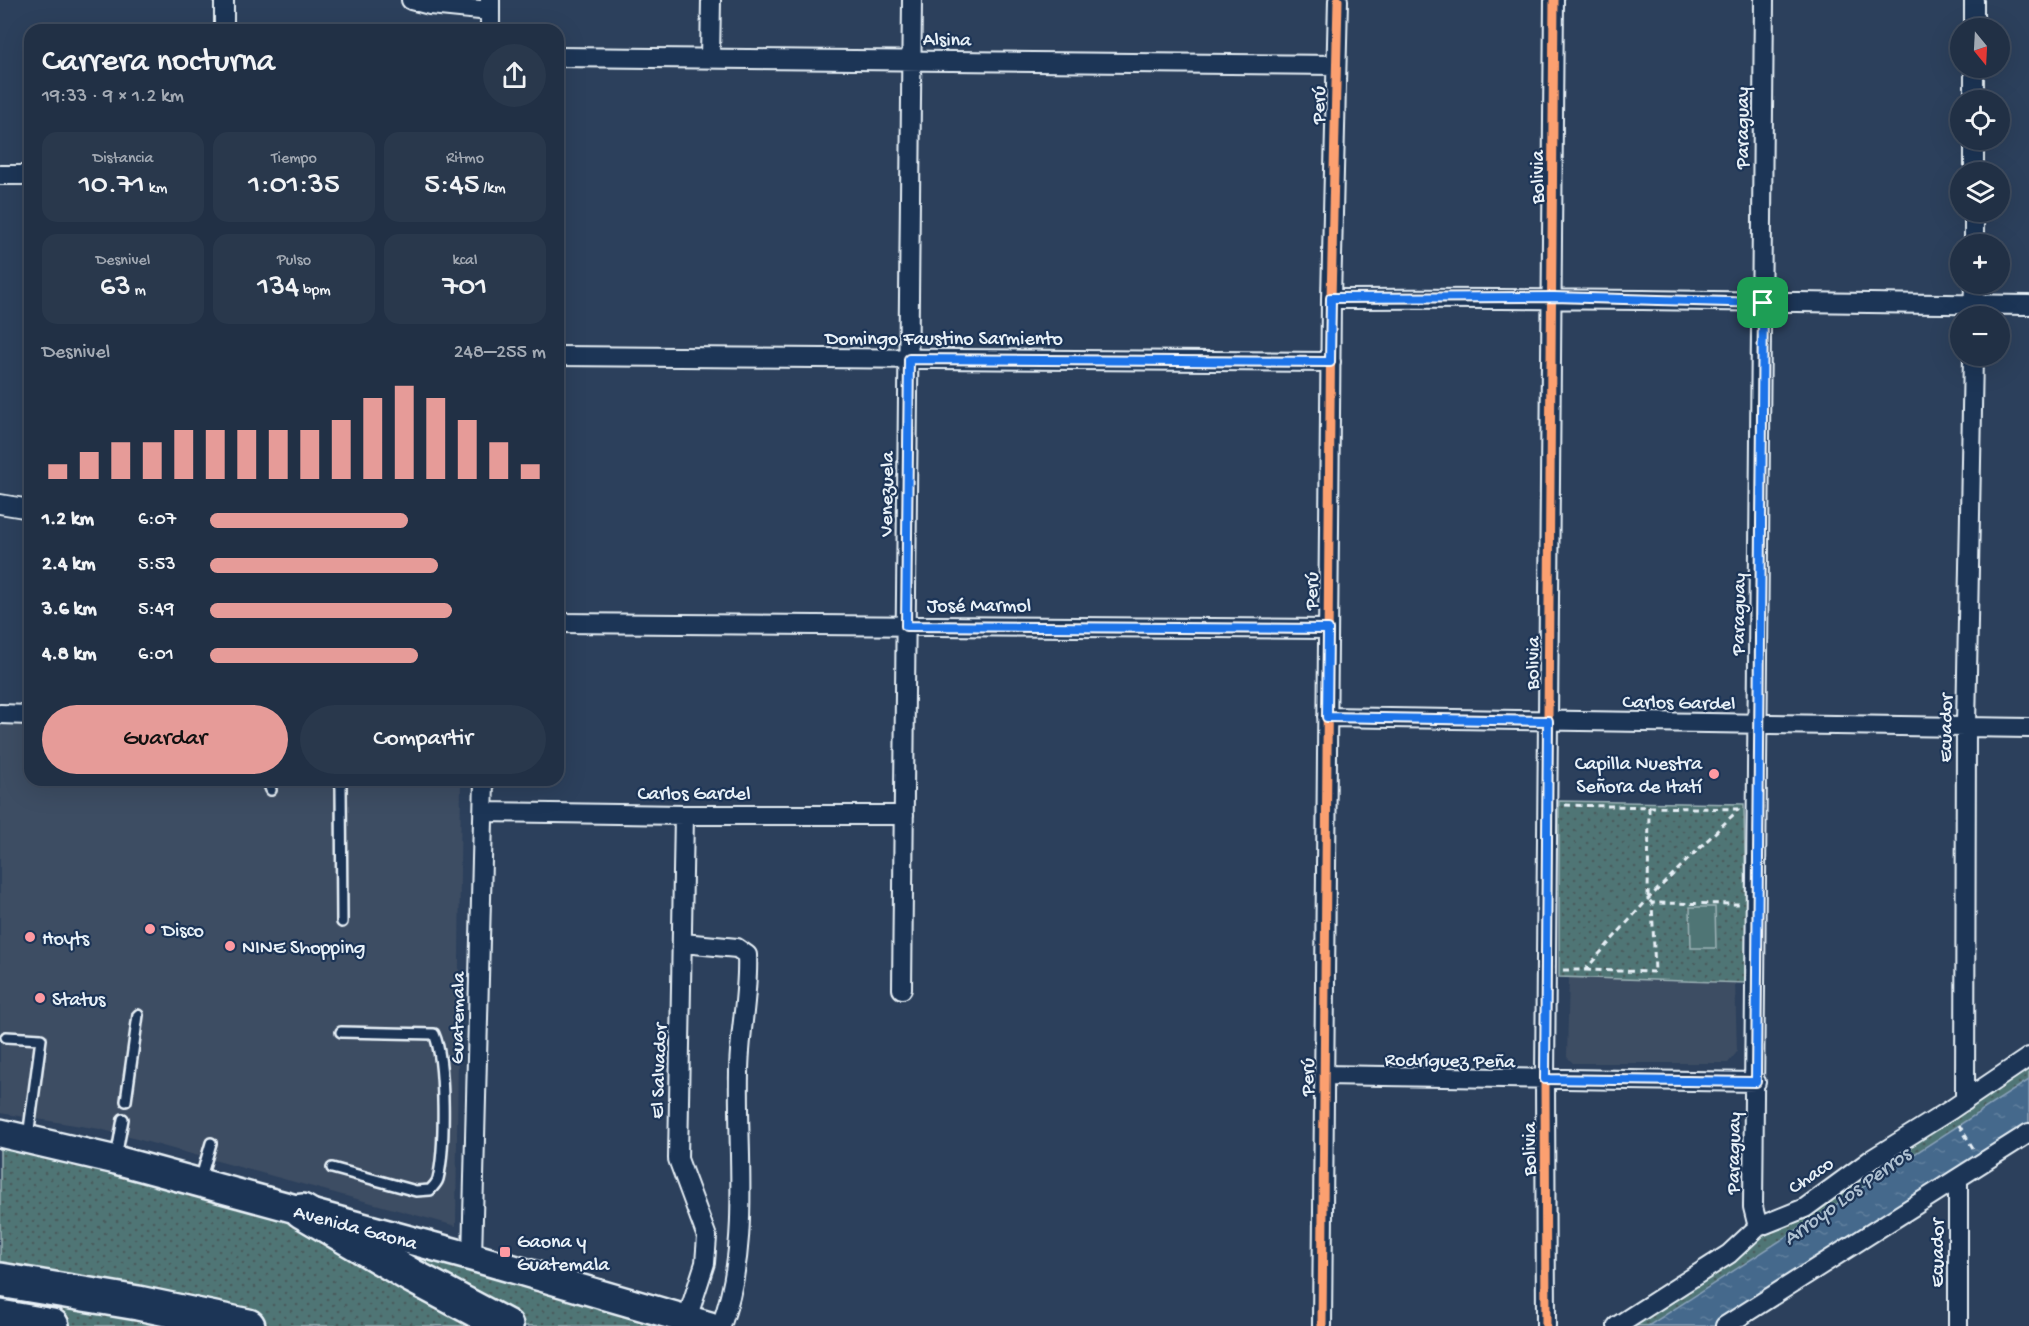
<!DOCTYPE html>
<html lang="es">
<head>
<meta charset="utf-8">
<style>
  body { margin:0; font-family:"Gochi Hand",sans-serif; background:#29384c; color:#f1f3f6; height:100vh; display:flex; flex-direction:column; font-size:22px; white-space:nowrap }
  * { box-sizing:border-box; margin:0 }
  p { font-size:20px; color:#a2a9b3 }
  .icon { flex:none; width:33px; height:33px; fill:none; stroke:currentColor; stroke-width:2; stroke-linecap:round; stroke-linejoin:round }
  .map { position:relative; flex:1; overflow:hidden }
  .side { position:absolute; left:24px; top:24px; width:540px; height:762px; display:flex; flex-direction:column; background:#213045; border-radius:18px; box-shadow:0 6px 24px #0002,0 0 0 2px #3e4b5e }
  .side>* { flex:none }
  .needle { width:39px; rotate:162deg }
  .buttons { position:absolute; left:1950px; top:18px; display:grid; gap:12px }
  .buttons a { display:grid; place-items:center; width:60px; height:60px; border-radius:50%; background:#213045; box-shadow:0 6px 24px #0002,0 0 0 2px #3e4b5e; font-size:30px }
  .pin { position:absolute; display:grid; place-items:center; width:51px; height:51px; color:#fff; margin:-26px; border-radius:12px; box-shadow:0 3px 9px #0006 }
  .round { display:grid; place-items:center; flex:none; width:63px; height:63px; border-radius:32px; background:#29384c }
  .head { display:flex; align-items:center; justify-content:space-between; height:102px; padding:0 18px }
  h1 { font-size:33px; font-weight:600; line-height:45px }
  .figures { display:grid; grid-template-columns:repeat(3,1fr); gap:9px; height:102px; padding:6px 18px }
  .figures div { display:grid; align-content:center; border-radius:15px; background:#29384c; text-align:center }
  .figures b { font-size:30px; font-weight:600 }
  .figures small { font-size:16px; font-weight:400 }
  .figures p { font-size:16px }
  .chart { height:168px; padding:12px 18px }
  .chart p { display:flex; justify-content:space-between }
  .chart svg { width:100%; height:108px; margin-top:6px; stroke:#e69b98; stroke-width:6 }
  .action { display:flex; gap:12px; margin-top:auto; padding:12px 18px }
  .action a { flex:1; height:69px; border-radius:36px; background:#e69b98; color:#111; font-size:24px; font-weight:600; line-height:69px; text-align:center }
  .action a+a { background:#29384c; color:#f1f3f6 }
  ul { padding:0 18px; list-style:none; font-size:20px }
  li { display:grid; grid-template-columns:96px 72px 1fr; align-items:center; height:45px }
  li i { height:15px; border-radius:8px; background:#e69b98 }
  .map>svg:first-child { display:block }
  .built { fill:#3e4d63 }
  .green { fill:url(#green-dots); stroke:#9cb2b6; stroke-width:1.5 }
  .pitch { fill:#507475; stroke:#9cb2b6; stroke-width:1.5 }
  .water { fill:url(#water-ripples); stroke:#869fb7; stroke-width:1.5 }
  .lines { fill:none; stroke-linecap:round; stroke-linejoin:round }
  .lane-casing { stroke:#e8f1f8; stroke-width:14 }
  .street-casing { stroke:#e8f1f8; stroke-width:22 }
  .secondary-casing { stroke:#e8f1f8; stroke-width:32 }
  .highway-casing { stroke:#e8f1f8; stroke-width:38 }
  .path { stroke:#e8f1f8; stroke-width:3; stroke-dasharray:6 4.5; stroke-linecap:butt }
  .lane { stroke:#1d3557; stroke-width:9 }
  .street { stroke:#1d3557; stroke-width:18 }
  .secondary { stroke:#1d3557; stroke-width:27 }
  .highway { stroke:#1d3557; stroke-width:33 }
  .cycleway-casing { stroke:#1d3557; stroke-width:13 }
  .cycleway { stroke:#fca06f; stroke-width:9 }
  .route-casing { stroke:#fff; stroke-width:12 }
  .route { stroke:#1a73e8; stroke-width:8 }
  .poi-dot { fill:#ff9aa2; stroke:#1d3557; stroke-width:2 }
  .labels { text-anchor:middle; stroke-width:4.5; stroke-linejoin:round; paint-order:stroke }
  .street-label { font-size:20px; fill:#e8f1f8; stroke:#1d3557 }
  .poi-label { font-size:20px; fill:#e8f1f8; stroke:#1d3557; text-anchor:start }
  .water-label { font-size:21px; font-style:italic; fill:#afc1d2; stroke:#1d3557 }
</style>
</head>
<body>
<div class="map">
<svg width="2029" height="1326" viewBox="0 0 2029 1326">
  <defs>
    <pattern id="green-dots" width="8" height="8" patternUnits="userSpaceOnUse" patternTransform="scale(1.5)"><rect width="8" height="8" fill="#507475"/><path d="M2 2h.1M6 6h.1" fill="none" stroke="#4a5c5d" stroke-width="1.8" stroke-linecap="round"/></pattern>
    <pattern id="water-ripples" width="26" height="14" patternUnits="userSpaceOnUse" patternTransform="scale(1.5)"><rect width="26" height="14" fill="#45698c"/><path d="M2 4q2-2 4 0t4 0M15 11q2-2 4 0t4 0" fill="none" stroke="#607f9d"/></pattern>
  </defs>
  <rect width="100%" height="100%" fill="#2c405c"/>
  <filter id="ink" filterUnits="userSpaceOnUse"><feTurbulence type="fractalNoise" baseFrequency=".0167" numOctaves="2"/><feDisplacementMap in="SourceGraphic" scale="12" xChannelSelector="R" yChannelSelector="G"/><feConvolveMatrix kernelMatrix="1 2 1 2 8 2 1 2 1" color-interpolation-filters="sRGB"/></filter>
  <g filter="url(#ink)">
    <!-- built -->
    <path class="built" d="M0 724H30V780H461L456 1226 100 1129 0 1113Z
      M1569 976 1735 982 1737 1052 1728 1063H1573L1567 1057Z"/>
    <!-- green -->
    <path class="green" d="M1559 801 1744 804 1747 983 1559 977Z
      M2029 1057V1133L1725 1326H1617Z
      M0 1133 710 1326H0Z"/>
    <!-- pitch -->
    <path class="pitch" d="M1690 907H1715L1716 948H1691Z"/>
    <!-- water -->
    <path class="water" d="M2029 1080V1123L1718 1326H1648Z"/>
    <g class="lines">
      <!-- lane casing -->
      <g class="lane-casing">
        <path id="lane" d="M267 780 271 790
          M338 780 341 787 342 922
          M6 1037 41 1039 28 1137
          M126 1101 138 1015
          M116 1158 123 1119
          M332 1168 416 1191 430 1190C433 1187 437 1183 438 1179 445 1149 446 1061 434 1034L341 1032
          M200 1181 211 1143"/>
      </g>
      <!-- street casing -->
      <g class="street-casing">
        <path id="street" d="M411 0 430 5 490 11
          M1974 28V0
          M224 30V0
          M490 30V0
          M558 57 1336 65
          M710 58 711 0
          M1974 100V68
          M1974 172V140
          M0 175H30
          M1974 244V212
          M1331 299C1564 297 1796 303 2029 305
          M1973 315 1974 284
          M558 356 1331 362
          M0 504 30 509
          M558 623 1328 629
          M0 714 30 715
          M1327 717 2029 728
          M483 812 684 815H904
          M684 815 678 1159 707 1237 705 1263 687 1319
          M683 943 737 948 747 955C749 994 739 1034 739 1073 737 1158 751 1245 721 1326
          M902 989 912 0
          M1324 1075 1756 1082
          M1965 1101 1966 726 1973 356
          M1958 1180V1326
          M1758 1227 1753 1207 1764 0
          M472 1257 484 780
          M1322 1326 1331 299 1338 0
          M1546 1326 1545 1079 1554 0
          M1617 1326 1729 1254 1758 1227 1805 1208 1872 1159 1952 1109 2029 1057
          M1725 1326 2029 1133"/>
      </g>
      <!-- secondary casing -->
      <g class="secondary-casing">
        <path id="secondary" d="M0 1133 116 1160 472 1257 710 1326"/>
      </g>
      <!-- highway casing -->
      <g class="highway-casing">
        <path id="highway" d="M302 1211 412 1276 506 1326
          M0 1280 138 1303 248 1326
          M0 1317 52 1326"/>
      </g>
      <!-- path -->
      <path class="path" d="M1565 805 1738 809
        M1649 807 1648 899 1652 903 1739 904
        M1563 970H1585L1648 899 1739 809
        M1585 970 1655 972 1652 903
        M1959 1125 1973 1148"/>
      <!-- lane -->
      <use href="#lane" class="lane"/>
      <!-- street -->
      <use href="#street" class="street"/>
      <!-- secondary -->
      <use href="#secondary" class="secondary"/>
      <!-- highway -->
      <use href="#highway" class="highway"/>
      <!-- cycleway casing -->
      <g class="cycleway-casing">
        <path id="cycleway" d="M1322 1326 1331 299 1338 0
          M1546 1326 1545 1079 1554 0"/>
      </g>
      <!-- cycleway -->
      <use href="#cycleway" class="cycleway"/>
    </g>
  </g>
  <g class="lines" filter="url(#ink)">
    <!-- route casing -->
    <g class="route-casing">
      <path id="route" d="M1554 297 1763 303 1756 1082 1545 1079 1548 721 1327 717 1328 629 906 626 909 359 1330 362 1331 298Z"/>
    </g>
    <!-- route -->
    <use href="#route" class="route"/>
  </g>
  <!-- markers -->
  <g class="poi-dot">
    <circle cx="1714" cy="774" r="6"/>
    <circle cx="150" cy="929" r="6"/>
    <circle cx="30" cy="937" r="6"/>
    <circle cx="230" cy="946" r="6"/>
    <circle cx="40" cy="998" r="6"/>
    <rect x="499" y="1246" width="12" height="12" rx="3"/>
  </g>
  <g class="labels">
    <!-- street labels -->
    <g class="street-label">
      <text transform="translate(947 38) rotate(1)" y="7">Alsina</text>
      <text transform="translate(1317 105) rotate(-89)" y="7">Perú</text>
      <text transform="translate(1741 128) rotate(-90)" y="7">Paraguay</text>
      <text transform="translate(1536 177) rotate(-90)" y="7">Bolivia</text>
      <text x="944" y="344">Domingo Faustino Sarmiento</text>
      <text transform="translate(885 494) rotate(-89)" y="7">Venezuela</text>
      <text transform="translate(1310 591) rotate(-89)" y="7">Perú</text>
      <text x="979" y="611">José Marmol</text>
      <text transform="translate(1737 614) rotate(-89)" y="7">Paraguay</text>
      <text transform="translate(1531 663) rotate(-89)" y="7">Bolivia</text>
      <text transform="translate(1679 701) rotate(1)" y="7">Carlos Gardel</text>
      <text transform="translate(1944 728) rotate(-89)" y="7">Ecuador</text>
      <text x="694" y="799">Carlos Gardel</text>
      <text transform="translate(456 1018) rotate(-89)" y="7">Guatemala</text>
      <text transform="translate(1450 1059) rotate(1)" y="7">Rodríguez Peña</text>
      <text transform="translate(657 1071) rotate(-88)" y="7">El Salvador</text>
      <text transform="translate(1306 1077) rotate(-89)" y="7">Perú</text>
      <text transform="translate(1528 1149) rotate(-90)" y="7">Bolivia</text>
      <text transform="translate(1732 1153) rotate(-89)" y="7">Paraguay</text>
      <text transform="translate(1810 1174) rotate(-35)" y="7">Chaco</text>
      <text transform="translate(356 1226) rotate(15)" y="7">Avenida Gaona</text>
      <text transform="translate(1936 1253) rotate(-90)" y="7">Ecuador</text>
    </g>
    <!-- poi labels -->
    <g class="poi-label">
      <text x="1702" y="769" text-anchor="end">Capilla Nuestra<tspan x="1702" dy="23">Señora de Itatí</tspan></text>
      <text x="162" y="936">Disco</text>
      <text x="42" y="944">Hoyts</text>
      <text x="242" y="953">NINE Shopping</text>
      <text x="52" y="1005">Status</text>
      <text x="517" y="1247">Gaona y<tspan x="517" dy="23">Guatemala</tspan></text>
    </g>
    <!-- water labels -->
    <g class="water-label">
      <text transform="translate(1846 1195) rotate(-36)" y="7">Arroyo Los Perros</text>
    </g>
  </g>
</svg>
<div class="buttons">
<a><svg class="needle" viewBox="-14 -14 28 28"><path d="M0-13l5 13h-10z" fill="#e53935"/><path d="M0 13l5-13h-10z" fill="#a2a9b3"/></svg></a>
<a><svg class="icon" aria-label="locate" viewBox="0 0 24 24"><circle cx="12" cy="12" r="6"/><path d="M12 2v4M12 18v4M2 12h4M18 12h4"/></svg></a>
<a><svg class="icon" aria-label="layers" viewBox="0 0 24 24"><path d="M12 4l9 5-9 5-9-5zM3 14l9 5 9-5"/></svg></a>
<a>+</a>
<a>−</a>
</div>
<div class="pin" style="left:1763px;top:303px;background:#1e9e55"><svg class="icon" aria-label="arrive" viewBox="0 0 24 24"><path d="M6 21V4h12l-3 4 3 4H6"/></svg></div>
<section class="side">
<div class="head"><div><h1>Carrera nocturna</h1><p>19:33 · 9 × 1.2 km</p></div><a class="round"><svg class="icon" aria-label="share" viewBox="0 0 24 24"><path d="M12 15V3M7 8l5-5 5 5M5 13v7h14v-7"/></svg></a></div>
<div class="figures">
<div><p>Distancia</p><b>10.71<small> km</small></b></div>
<div><p>Tiempo</p><b>1:01:35</b></div>
<div><p>Ritmo</p><b>5:45<small> /km</small></b></div>
</div>
<div class="figures">
<div><p>Desnivel</p><b>63<small> m</small></b></div>
<div><p>Pulso</p><b>134<small> bpm</small></b></div>
<div><p>kcal</p><b>701</b></div>
</div>
<div class="chart"><p><span>Desnivel</span>248–255 m</p>
<svg viewBox="0 0 160 44" preserveAspectRatio="none"><path d="M5 44V38M15 44V33M25 44V29M35 44V29M45 44V24M55 44V24M65 44V24M75 44V24M85 44V24M95 44V20M105 44V11M115 44V6M125 44V11M135 44V20M145 44V29M155 44V38"/></svg>
</div>
<ul>
<li><b>1.2 km</b>6:07<i style="width:59%"></i></li>
<li><b>2.4 km</b>5:53<i style="width:68%"></i></li>
<li><b>3.6 km</b>5:49<i style="width:72%"></i></li>
<li><b>4.8 km</b>6:01<i style="width:62%"></i></li>
</ul>
<div class="action"><a>Guardar</a><a>Compartir</a></div>
</section>
</div>
</body>
</html>
